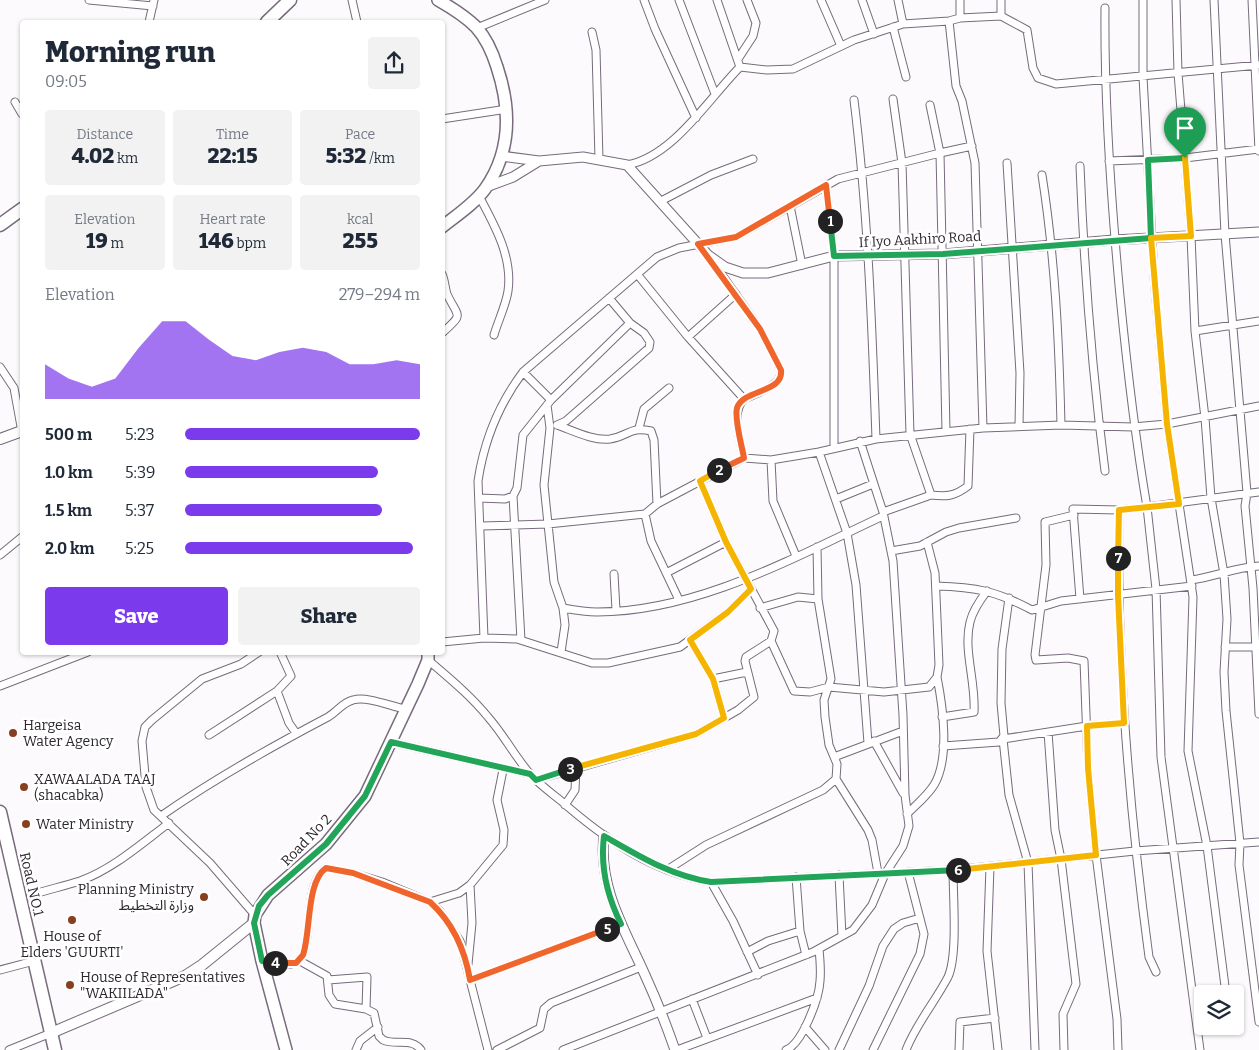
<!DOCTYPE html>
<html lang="en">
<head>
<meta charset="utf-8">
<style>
  body { margin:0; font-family:Bitter,"Noto Sans Arabic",serif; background:#f2f2f3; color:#1f2937; height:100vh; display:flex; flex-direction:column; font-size:19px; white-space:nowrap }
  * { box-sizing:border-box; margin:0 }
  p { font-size:16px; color:#747a83 }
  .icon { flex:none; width:28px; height:28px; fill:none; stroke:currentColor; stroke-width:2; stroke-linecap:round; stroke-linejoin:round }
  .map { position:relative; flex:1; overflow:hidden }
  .sheet { position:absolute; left:20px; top:20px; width:425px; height:635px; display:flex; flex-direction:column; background:#fff; border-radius:5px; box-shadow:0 1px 4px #0004 }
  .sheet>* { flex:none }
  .controls { position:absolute; left:1194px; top:985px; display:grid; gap:10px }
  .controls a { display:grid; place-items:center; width:50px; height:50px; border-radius:5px; background:#fff; box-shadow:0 1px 4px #0004; font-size:25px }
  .pin { position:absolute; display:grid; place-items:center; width:42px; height:42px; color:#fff; margin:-51px -21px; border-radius:50% 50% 50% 0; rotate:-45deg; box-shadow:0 0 5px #0007 }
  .pin .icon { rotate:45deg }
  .km { position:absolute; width:25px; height:25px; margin:-12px; border-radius:50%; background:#222; color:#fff; font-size:14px; line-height:25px; text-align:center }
  .round { display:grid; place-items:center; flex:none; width:52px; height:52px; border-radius:5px; background:#f2f2f3 }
  .summary { display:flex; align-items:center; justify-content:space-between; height:85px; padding:0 25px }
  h1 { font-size:28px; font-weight:800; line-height:38px }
  .figures { display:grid; grid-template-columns:repeat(3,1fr); gap:8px; height:85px; padding:5px 25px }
  .figures div { display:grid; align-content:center; border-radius:5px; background:#f2f2f3; text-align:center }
  .figures b { font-size:21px; font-weight:800 }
  .figures small { font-size:14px; font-weight:400 }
  .figures p { font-size:14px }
  .chart { height:140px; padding:10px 25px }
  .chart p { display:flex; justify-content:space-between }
  .chart svg { width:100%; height:90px; margin-top:5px; fill:#7c3aed; opacity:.7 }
  .primary-button { display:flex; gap:10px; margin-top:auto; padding:10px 25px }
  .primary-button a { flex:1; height:58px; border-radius:5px; background:#7c3aed; color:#fff; font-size:20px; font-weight:800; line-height:58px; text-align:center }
  .primary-button a+a { background:#f2f2f3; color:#1f2937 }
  ul { padding:0 25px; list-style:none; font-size:16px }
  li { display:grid; grid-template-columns:80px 60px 1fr; align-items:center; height:38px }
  li i { height:12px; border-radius:6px; background:#7c3aed }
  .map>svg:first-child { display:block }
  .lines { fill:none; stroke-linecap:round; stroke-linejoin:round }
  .minor-casing { stroke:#776b7c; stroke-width:9 }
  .tertiary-casing { stroke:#776b7c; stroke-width:11 }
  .secondary-casing { stroke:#776b7c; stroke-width:12 }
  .primary-casing { stroke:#776b7c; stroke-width:14 }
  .trunk-casing { stroke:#776b7c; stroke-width:15 }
  .minor { stroke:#fff; stroke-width:7 }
  .tertiary { stroke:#fff; stroke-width:9 }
  .secondary { stroke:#fff; stroke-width:10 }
  .primary { stroke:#fff; stroke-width:11 }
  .trunk { stroke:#fff; stroke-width:12 }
  .split-1-casing { stroke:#fff; stroke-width:10 }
  .split-2-casing { stroke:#fff; stroke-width:10 }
  .split-3-casing { stroke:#fff; stroke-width:10 }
  .split-4-casing { stroke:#fff; stroke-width:10 }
  .split-5-casing { stroke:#fff; stroke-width:10 }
  .split-6-casing { stroke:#fff; stroke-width:10 }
  .split-7-casing { stroke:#fff; stroke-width:10 }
  .split-8-casing { stroke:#fff; stroke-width:10 }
  .split-1 { stroke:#22a559; stroke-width:6 }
  .split-2 { stroke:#f0652b; stroke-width:6 }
  .split-3 { stroke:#f5b400; stroke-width:6 }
  .split-4 { stroke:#22a559; stroke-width:6 }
  .split-5 { stroke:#f0652b; stroke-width:6 }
  .split-6 { stroke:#22a559; stroke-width:6 }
  .split-7 { stroke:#f5b400; stroke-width:6 }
  .split-8 { stroke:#f5b400; stroke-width:6 }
  .poi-dot { fill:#873f21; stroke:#fff; stroke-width:2 }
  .labels { text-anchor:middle; stroke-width:5; stroke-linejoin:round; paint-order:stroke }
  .street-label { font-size:14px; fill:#2b272d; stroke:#fff }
  .poi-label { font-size:14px; fill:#2b272d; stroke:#fff; text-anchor:start }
</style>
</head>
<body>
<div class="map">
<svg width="1259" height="1050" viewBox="0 0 1259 1050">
  <rect width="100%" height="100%" fill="#fdfafe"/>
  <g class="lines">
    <!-- minor casing -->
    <g class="minor-casing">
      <path id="minor" d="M89 0 153 6
        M352 0 357 22
        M644 0 655 29 696 118
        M679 0 715 94
        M717 0 740 67
        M821 0 841 46
        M862 0 874 34
        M898 0 903 24
        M1143 0V77L1154 276 1167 424 1193 597 1188 751 1207 846 1226 994
        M1176 0 1178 73 1191 236 1195 331 1205 418 1211 498 1224 574 1227 619 1224 672 1226 711 1240 843 1239 865 1259 1022
        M1214 0 1225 234 1247 493 1245 506 1253 588 1259 714
        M1252 0 1259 151
        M1105 8C1104 105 1111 200 1120 296 1127 367 1135 437 1147 507L1119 510C1116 660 1129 808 1149 957L1156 972
        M1001 16 1027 30 1033 68 1038 78 1056 84 1259 65
        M960 18V0
        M949 21 956 86 962 101 975 163 983 428
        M149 22 154 0
        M893 27 906 77
        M477 28 545 0
        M592 32 596 50 599 159
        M738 59 753 36 756 23 747 0
        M740 67 767 70 793 69 854 40 903 24 949 21 960 18 1001 16V0
        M854 100C868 213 872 325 876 439
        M15 102 22 114
        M930 105 940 153 972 146
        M442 119 507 109
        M1109 161 1185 158 1259 149
        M1007 163 1020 373 1019 426
        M627 165C673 157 709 98 740 67
        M1080 166C1084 268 1092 370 1105 471
        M1042 175C1055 258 1059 340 1061 425
        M826 185 834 256V447
        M479 196C494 224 513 257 508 291 506 305 498 321 494 335
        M661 201 711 175 753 159
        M790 206 802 265
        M711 259 760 329 781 370C783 386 756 393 744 399
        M442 274C445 281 445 288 447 294 458 318 465 313 442 333
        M637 274 688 337 744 399C730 413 741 441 744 458
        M1195 331 1259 321
        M688 337 736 294
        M0 367 14 388 22 432
        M523 372 551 400
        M547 405 550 428 544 485 554 582 563 608 565 625 561 652
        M557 425C574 431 593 441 610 439 629 436 630 426 651 431L654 440 657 504
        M557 425 566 421 649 348 650 342 644 333 630 323
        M639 428 644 409 669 388
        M819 452 847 533 856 585 868 743
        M771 460 773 501 796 556
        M931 495C947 497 955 496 968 486L970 429
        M479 498 505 499 513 496
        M836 499 873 484
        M883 512 931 495 910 434 902 163 893 99
        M645 514 651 541 679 600
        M1074 515 1045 522 1046 565 1035 655 1036 660 1068 658 1084 661 1088 768 1096 855 1117 1019 1118 1050
        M481 526 548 524 645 514 657 504 744 458 771 460 819 452 876 439 983 428 1061 425 1133 427 1167 424 1259 406
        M891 551 920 546 946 532 959 528 1016 518
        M0 555 22 537
        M666 573 726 542
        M614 574 616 610
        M1191 580C1214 577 1236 567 1259 566
        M936 586C976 587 996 591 1032 610L1061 601 1192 586
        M1080 599 1073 509 1119 510
        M563 608C574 610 586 612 597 612 697 612 795 557 883 516
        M760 608 798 597 818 599
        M484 638 478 481C484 441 499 404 523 372L657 257 679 248 736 237 838 179 940 153 946 431
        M521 640 513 496 517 488 523 435 551 400 630 323 609 298
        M690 640 713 679 724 718
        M771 641 794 691 810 692 829 687 884 692 929 687 937 677 939 665 935 573 927 542
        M442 642 484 638 517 639 592 663H608L680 647 728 612 751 589
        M1225 647H1256
        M428 660C449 678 470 695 488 717 504 735 515 757 531 775 539 784 550 792 560 800 603 838 653 873 711 882L953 870 1135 851 1259 842
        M713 679 747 672
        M0 686 88 652
        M277 691 289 723 296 733
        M942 717 974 712C976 682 963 650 970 622 973 610 980 600 987 591
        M1048 732 1055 830 1061 859 1076 984 1063 1014 1064 1050
        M209 735 277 691 291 676 280 652
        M874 741 903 793
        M391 742 530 774
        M943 746 999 742 1004 736 1001 703 1002 649 1009 598
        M834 757 903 731
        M836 779 868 830 872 840 878 873
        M536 780 696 734 738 710 754 697 745 661 746 657 771 641 774 631 726 542 700 481
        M565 805 575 790 576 767
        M907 814C916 805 927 796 934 785 950 759 943 707 937 677
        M161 816C214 779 271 747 328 717 337 712 343 702 353 700 367 696 390 706 405 709
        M990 867 987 951 998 1050
        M667 870 706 845 823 790 836 779 837 764 829 745 825 717 824 700 831 679 818 599 817 547
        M839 875 842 936
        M796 877 800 931 806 955
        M711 882 733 921 758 975
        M31 895C47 890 64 886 80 881 113 869 141 844 169 823
        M430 902 459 893 470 885 503 845 504 830 497 800 503 770
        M255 915 210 863 154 810 146 787 142 741 145 727 152 720 202 679 241 664 259 652
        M747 952 768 941 800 931
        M262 961 291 964 300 961C314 936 303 884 326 868L353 873 382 882 430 902 439 910 460 941 488 1050
        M300 961 327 976 329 995 335 1004 366 1009 374 1013 379 1036 383 1040C396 1046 412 1037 421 1050
        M468 964 472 923 470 885
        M0 970 34 961
        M328 980 367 977 366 1009
        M470 980 621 924
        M692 999 707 1038
        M805 1027 825 1050
        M9 1050 51 1033
        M356 1050 360 1041 378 1027
        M497 1050 540 1028 544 1009 551 1003 641 967
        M563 1050 813 952 853 930 872 905 885 874 903 846 909 826 905 795 903 715 893 561 883 512 860 441
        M677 1050 817 998
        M786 1050C802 1044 819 999 820 981 821 970 820 959 819 949
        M839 1050 869 986 883 946 894 929 903 923 920 918
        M873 1050 920 954 924 934 908 872
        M906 1050C916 1024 935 1002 948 977 958 955 953 897 953 870
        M959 1050 960 1022 995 1018
        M1035 1050 1028 863 1009 795 1003 739 1087 726 1124 723
        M1200 1050 1161 757 1156 589 1147 507 1259 492"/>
    </g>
    <!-- tertiary casing -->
    <g class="tertiary-casing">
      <path id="tertiary" d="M501 156 539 161 583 157 627 165 708 255 725 267 743 273H768L834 256 943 254 1114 240 1259 232
        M486 187 513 177 539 161
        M604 836C598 887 625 930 645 975 656 999 666 1024 675 1050"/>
    </g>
    <!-- secondary casing -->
    <g class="secondary-casing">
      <path id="secondary" d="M0 439 22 431
        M51 1033 185 976 202 965 254 923"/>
    </g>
    <!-- primary casing -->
    <g class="primary-casing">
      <path id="primary" d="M438 0C452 8 465 16 476 27 486 38 493 54 497 67 511 109 512 151 485 189 474 204 457 215 442 227
        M286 1050 262 961 254 923 255 915 268 895 326 844 365 796 418 684 428 660V652"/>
    </g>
    <!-- trunk casing -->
    <g class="trunk-casing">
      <path id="trunk" d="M267 22 290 0
        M0 225 22 209
        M0 812 55 1050"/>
    </g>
    <!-- minor -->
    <use href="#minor" class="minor"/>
    <!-- tertiary -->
    <use href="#tertiary" class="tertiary"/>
    <!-- secondary -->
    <use href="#secondary" class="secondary"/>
    <!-- primary -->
    <use href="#primary" class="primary"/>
    <!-- trunk -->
    <use href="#trunk" class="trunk"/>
  </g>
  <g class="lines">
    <!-- split-1 casing -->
    <g class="split-1-casing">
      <path id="split-1" d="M830 221 834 256 943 254 1151 238 1148 160 1185 158"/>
    </g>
    <!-- split-2 casing -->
    <g class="split-2-casing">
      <path id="split-2" d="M719 470 744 458C742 446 734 419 737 408 743 389 784 393 781 370L760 329 698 244 736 237 826 185 830 221"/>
    </g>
    <!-- split-3 casing -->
    <g class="split-3-casing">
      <path id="split-3" d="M570 769 696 734 724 718 713 679 690 640 728 612 751 589 726 542 700 481 719 470"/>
    </g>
    <!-- split-4 casing -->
    <g class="split-4-casing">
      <path id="split-4" d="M275 963 262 961 254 923 259 906 268 895 326 844 365 796 391 742 530 774 536 780 570 769"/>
    </g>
    <!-- split-5 casing -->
    <g class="split-5-casing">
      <path id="split-5" d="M275 963H296L303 955C311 932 306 882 326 868L353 873 430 902C453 923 465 950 470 980L607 929"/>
    </g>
    <!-- split-6 casing -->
    <g class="split-6-casing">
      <path id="split-6" d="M607 929 621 924C607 896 600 868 604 836 639 856 671 876 711 882L958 870"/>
    </g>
    <!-- split-7 casing -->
    <g class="split-7-casing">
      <path id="split-7" d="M958 870 1096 855 1088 768 1087 726 1124 723 1118 595V558"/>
    </g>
    <!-- split-8 casing -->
    <g class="split-8-casing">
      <path id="split-8" d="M1118 558 1119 510 1179 504 1167 424 1151 238 1191 236 1185 158"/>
    </g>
    <!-- split-1 -->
    <use href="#split-1" class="split-1"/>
    <!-- split-2 -->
    <use href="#split-2" class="split-2"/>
    <!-- split-3 -->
    <use href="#split-3" class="split-3"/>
    <!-- split-4 -->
    <use href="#split-4" class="split-4"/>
    <!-- split-5 -->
    <use href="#split-5" class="split-5"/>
    <!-- split-6 -->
    <use href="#split-6" class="split-6"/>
    <!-- split-7 -->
    <use href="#split-7" class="split-7"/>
    <!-- split-8 -->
    <use href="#split-8" class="split-8"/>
  </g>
  <!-- markers -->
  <g class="poi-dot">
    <circle cx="13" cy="733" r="5"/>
    <circle cx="24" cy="787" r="5"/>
    <circle cx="26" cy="824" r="5"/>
    <circle cx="204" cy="897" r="5"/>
    <circle cx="72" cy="920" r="5"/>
    <circle cx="70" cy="985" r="5"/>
  </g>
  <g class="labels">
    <!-- street labels -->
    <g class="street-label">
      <text transform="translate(920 239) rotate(-3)" y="5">If Iyo Aakhiro Road</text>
      <text transform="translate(306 840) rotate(-46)" y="5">Road No 2</text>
      <text transform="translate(32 884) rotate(77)" y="5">Road NO.1</text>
    </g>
    <!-- poi labels -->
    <g class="poi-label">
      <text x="23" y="730">Hargeisa<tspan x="23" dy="16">Water Agency</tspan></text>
      <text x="34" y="784">XAWAALADA TAAJ<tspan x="34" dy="16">(shacabka)</tspan></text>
      <text x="36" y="829">Water Ministry</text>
      <text x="194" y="894" text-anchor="end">Planning Ministry<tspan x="194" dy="16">وزارة التخطيط</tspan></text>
      <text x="72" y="941" text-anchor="middle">House of<tspan x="72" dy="16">Elders 'GUURTI'</tspan></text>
      <text x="80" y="982">House of Representatives<tspan x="80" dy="16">"WAKIILADA"</tspan></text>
    </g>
  </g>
</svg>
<div class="controls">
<a><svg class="icon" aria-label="layers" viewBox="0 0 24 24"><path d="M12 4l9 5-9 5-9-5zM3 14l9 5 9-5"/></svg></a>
</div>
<div class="pin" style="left:1185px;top:158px;background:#1e9e55"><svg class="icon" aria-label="arrive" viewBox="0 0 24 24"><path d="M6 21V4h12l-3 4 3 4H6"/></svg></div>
<b class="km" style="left:830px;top:221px">1</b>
<b class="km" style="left:719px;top:470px">2</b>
<b class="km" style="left:570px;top:769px">3</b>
<b class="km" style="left:275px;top:963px">4</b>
<b class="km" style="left:607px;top:929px">5</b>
<b class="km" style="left:958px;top:870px">6</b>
<b class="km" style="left:1118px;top:558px">7</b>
<section class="sheet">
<div class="summary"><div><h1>Morning run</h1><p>09:05</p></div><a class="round"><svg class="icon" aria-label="share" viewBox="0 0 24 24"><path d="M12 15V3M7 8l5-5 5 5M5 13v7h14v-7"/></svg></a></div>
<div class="figures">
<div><p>Distance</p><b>4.02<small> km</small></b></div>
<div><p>Time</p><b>22:15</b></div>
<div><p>Pace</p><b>5:32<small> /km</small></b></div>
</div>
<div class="figures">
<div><p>Elevation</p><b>19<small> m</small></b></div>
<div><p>Heart rate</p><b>146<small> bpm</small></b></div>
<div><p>kcal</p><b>255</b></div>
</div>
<div class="chart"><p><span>Elevation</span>279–294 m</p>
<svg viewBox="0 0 160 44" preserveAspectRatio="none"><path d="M0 44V27L10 34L20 38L30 34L40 19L50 6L60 6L70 15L80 23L90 25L100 21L110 19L120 21L130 27L140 27L150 25L160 27V44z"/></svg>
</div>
<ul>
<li><b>500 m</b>5:23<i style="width:100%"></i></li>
<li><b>1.0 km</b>5:39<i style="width:82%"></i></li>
<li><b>1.5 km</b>5:37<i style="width:84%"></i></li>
<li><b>2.0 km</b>5:25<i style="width:97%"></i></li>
</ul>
<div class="primary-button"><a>Save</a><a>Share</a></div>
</section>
</div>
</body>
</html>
